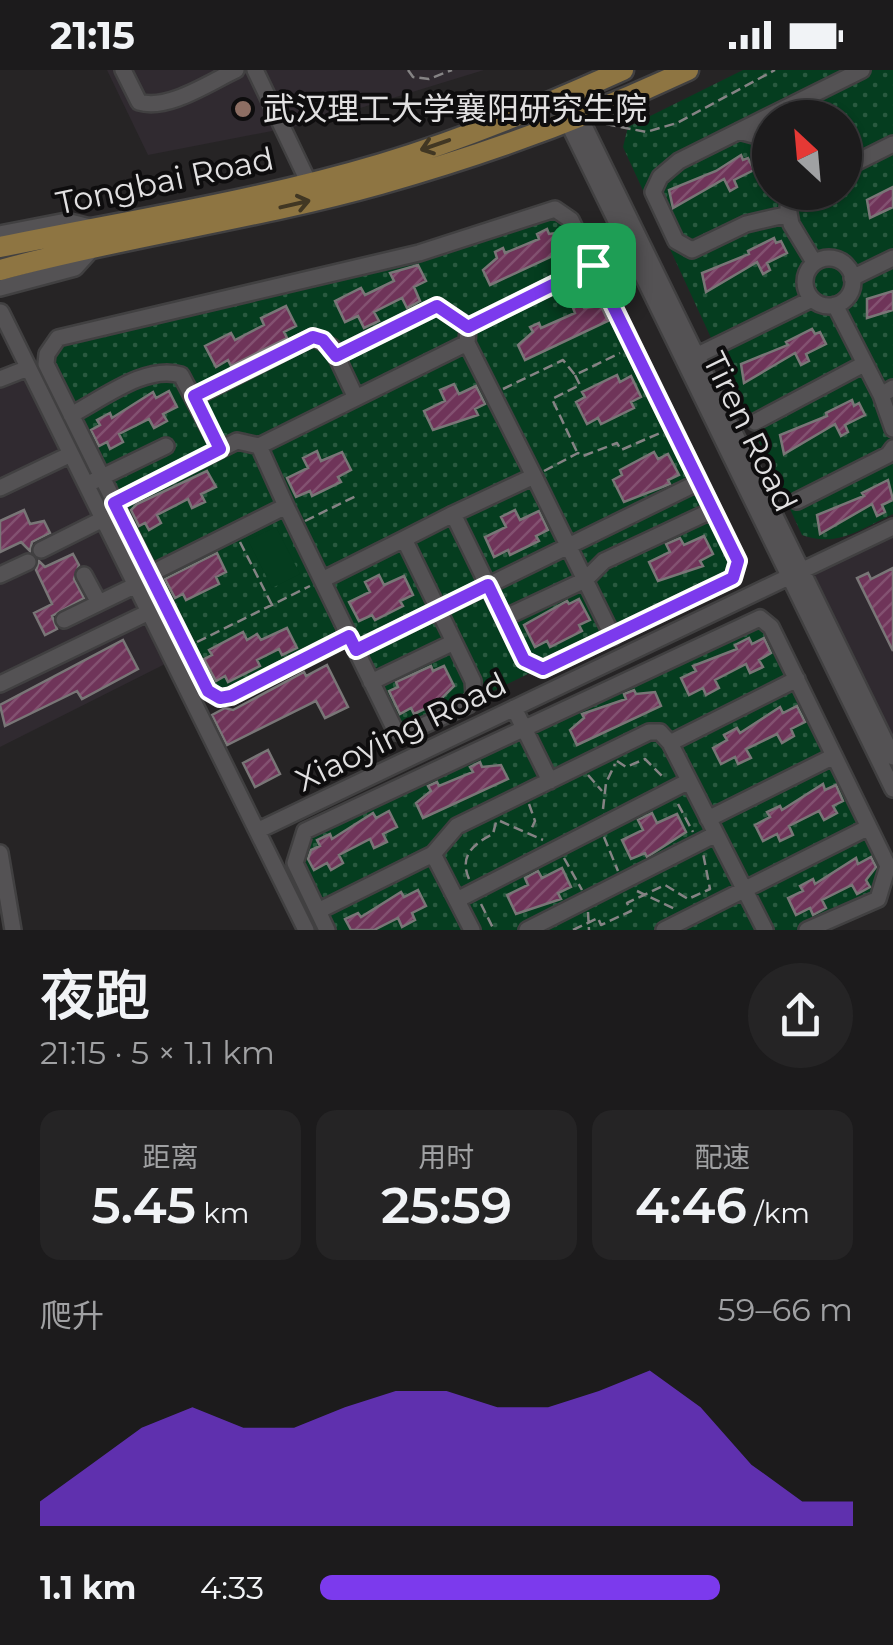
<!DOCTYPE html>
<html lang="zh">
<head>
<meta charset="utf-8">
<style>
  body { margin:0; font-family:Montserrat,"Noto Sans SC",sans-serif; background:#252425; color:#f1f3f6; height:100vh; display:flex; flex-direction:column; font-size:38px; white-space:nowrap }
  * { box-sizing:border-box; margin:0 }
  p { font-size:32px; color:#a0a1a3 }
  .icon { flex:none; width:55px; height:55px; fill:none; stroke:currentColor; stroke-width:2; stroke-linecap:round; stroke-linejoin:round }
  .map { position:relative; height:860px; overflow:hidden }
  .side { display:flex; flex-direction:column; background:#1c1b1c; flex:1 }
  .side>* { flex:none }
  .needle { width:65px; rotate:334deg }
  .controls { position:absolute; left:752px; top:30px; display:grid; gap:20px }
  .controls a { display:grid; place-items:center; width:110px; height:110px; border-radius:50%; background:#1c1b1c; box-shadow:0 2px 8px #0004,0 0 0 2px #3a393b; font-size:50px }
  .pin { position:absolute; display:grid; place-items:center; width:85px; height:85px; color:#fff; margin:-42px; border-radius:20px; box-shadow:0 5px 15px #0006 }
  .round { display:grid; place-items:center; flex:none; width:105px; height:105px; border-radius:52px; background:#252425 }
  .summary { display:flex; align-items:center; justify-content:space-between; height:170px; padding:0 40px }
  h1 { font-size:55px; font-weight:600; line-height:75px }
  .stats { display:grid; grid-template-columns:repeat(3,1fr); gap:15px; height:170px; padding:10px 40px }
  .stats div { display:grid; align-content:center; border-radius:20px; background:#252425; text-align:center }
  .stats b { font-size:50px; font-weight:600 }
  .stats small { font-size:28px; font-weight:400 }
  .stats p { font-size:28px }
  .chart { height:280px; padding:20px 40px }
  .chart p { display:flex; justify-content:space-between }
  .chart svg { width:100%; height:180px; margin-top:10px; fill:#7c3aed; opacity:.7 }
  ul { padding:0 40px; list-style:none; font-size:32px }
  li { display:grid; grid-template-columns:160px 120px 1fr; align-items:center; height:75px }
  li i { height:25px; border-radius:12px; background:#7c3aed }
  .status { display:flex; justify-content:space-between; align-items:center; height:70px; padding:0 50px; background:#1c1b1c; direction:ltr }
  .status svg { height:28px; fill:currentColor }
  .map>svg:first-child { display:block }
  .built { fill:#302a30 }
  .grass { fill:url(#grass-dots); fill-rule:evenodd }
  .pitch { fill:#053d1f }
  .building { fill:url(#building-hatch); stroke:#797677; stroke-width:2.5 }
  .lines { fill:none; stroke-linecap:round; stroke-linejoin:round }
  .minor-casing { stroke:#414041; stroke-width:20 }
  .major-casing { stroke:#414041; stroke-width:25 }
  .path { stroke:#858384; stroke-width:2.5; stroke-dasharray:10 5; stroke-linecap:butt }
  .minor { stroke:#545254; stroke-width:15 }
  .major { stroke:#8e7542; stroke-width:20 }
  .oneway { stroke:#413723 }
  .route-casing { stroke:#fff; stroke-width:20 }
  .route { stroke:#7c3aed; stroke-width:12 }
  .education-dot { fill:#8d6e63; stroke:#0e0d0e; stroke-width:4 }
  .labels { text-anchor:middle; stroke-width:8; stroke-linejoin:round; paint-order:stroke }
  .poi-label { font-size:32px; fill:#e1e0e1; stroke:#0e0d0e; text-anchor:start }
  .street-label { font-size:32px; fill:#e1e0e1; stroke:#0e0d0e }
</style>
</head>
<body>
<div class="status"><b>21:15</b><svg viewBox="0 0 49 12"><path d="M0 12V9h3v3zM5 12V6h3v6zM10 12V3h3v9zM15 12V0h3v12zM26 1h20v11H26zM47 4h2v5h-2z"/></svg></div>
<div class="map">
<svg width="893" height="860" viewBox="0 0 893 860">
  <defs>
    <pattern id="grass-dots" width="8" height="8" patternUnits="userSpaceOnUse" patternTransform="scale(2.5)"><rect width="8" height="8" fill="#053d1f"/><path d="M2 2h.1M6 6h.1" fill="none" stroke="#29593f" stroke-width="1.8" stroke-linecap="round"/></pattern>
    <pattern id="building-hatch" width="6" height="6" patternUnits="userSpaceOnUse" patternTransform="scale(2.5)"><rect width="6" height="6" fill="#6f3459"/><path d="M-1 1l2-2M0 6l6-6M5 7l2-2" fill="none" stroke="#835171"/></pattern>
  </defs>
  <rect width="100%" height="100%" fill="#262425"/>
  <!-- built -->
  <path class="built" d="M107 0H484L308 54 148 85Z
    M28 298 173 590 0 677V309Z
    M893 457V687L802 501Z"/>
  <!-- grass -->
  <path class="grass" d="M743 0H893V444C861 459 837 478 802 465L623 77 628 57ZM770 48H845V122H770Z
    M564 142 737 502 405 664 350 569 219 628 47 283 58 268Z
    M760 548 888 796 878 829 807 860H327L295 793 305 761Z"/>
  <!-- pitch -->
  <path class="pitch" d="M276 457 300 504 272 518 248 470Z"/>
  <!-- building -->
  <path class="building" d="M741 85 743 90 748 88 754 100 734 110 737 117 730 121 724 109 673 138 669 120 716 101Z
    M893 117V137L870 148 867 130Z
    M547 159 549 164 564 162 572 177 490 215 483 200 497 188 495 182 503 178 505 183 539 169 537 164Z
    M774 168 776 173 781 171 787 183 767 193 770 200 763 204 757 192 706 222 702 203 749 184 748 181Z
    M418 195 426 211 414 217 420 231 407 238 402 228 374 242 379 251 364 258 358 246 345 252 335 231 361 218 365 225 394 211 390 203Z
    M893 221V240L867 248V229Z
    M582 234 584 238 601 236 608 251 525 290 518 275 533 262 530 257 539 253 541 258 575 243 573 238Z
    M286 236 296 256 284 262 287 268 231 296 228 290 216 297 205 276 231 263 235 270 264 255 261 248Z
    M812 259 815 264 820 262 826 274 806 284 809 291 801 295 795 283 744 313 741 294 788 275 786 272Z
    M617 305 620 312 631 306 641 327 631 332 634 338 601 354 598 348 587 354 576 332 585 327 582 322Z
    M454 314 459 324 476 316 485 334 475 339 478 345 433 360 424 341 445 331 440 320Z
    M169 321 177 337 163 344 167 351 154 358 149 349 119 364 123 372 110 379 107 372 99 376 91 360 100 355 97 350 110 343 112 348 153 322 156 328Z
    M852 330 854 336 859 333 865 345 845 355 848 362 841 366 835 354 784 384 780 365 827 346 826 343Z
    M317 381 321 391 342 382 351 400 338 407 341 412 312 426 310 421 296 427 287 408 308 398 303 388Z
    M654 382 658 389 668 384 679 405 668 410 670 414 624 432 613 410 622 405 620 400Z
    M207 401 216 417 201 424 205 432 192 438 188 429 157 445 161 453 149 460 145 453 139 456 131 440 137 434Z
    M888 410 893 430 882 435 885 442 877 446 872 434 820 464 817 445 864 426 862 423Z
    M24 440 30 454 44 451 50 463 32 472 30 481 21 472 0 482V451Z
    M515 440 520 450 539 441 548 460 536 466 539 471 510 485 508 480 494 487 485 467 506 457 501 447Z
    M704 466 713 484 700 491 703 496 658 511 649 492 670 482 666 474 680 468 684 475Z
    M217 483 226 502 216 507 219 514 186 530 183 524 175 528 165 509Z
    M73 484 79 495 74 509 84 528 52 546 57 559 45 565 34 543 52 534 36 500 39 491 45 497Z
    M893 498V581L857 508 868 503 871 509Z
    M379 505 384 515 404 506 413 525 400 531 403 536 375 550 372 545 359 551 349 532 370 522 365 512Z
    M579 529 590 550 579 555 582 561 550 577 547 571 535 577 524 555 567 531 569 534Z
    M287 558 297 578 282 585 279 579 257 590 260 596 228 612 225 606 216 611 204 589 212 585 209 580 243 562 247 570 257 564 261 570Z
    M749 568 752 574 764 568 771 583 759 590 763 597 750 603 746 594 715 610 719 618 706 625 703 618 689 625 681 608 696 601 693 596 737 579 735 575Z
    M123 570 138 599 82 629 77 621 5 656 0 635Z
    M327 595 348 637 325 648 316 631 227 675 212 645 225 638 233 640 304 602 306 606Z
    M431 596 433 601 444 596 454 616 437 633 414 644 411 638 400 644 389 621 398 617 396 612Z
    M634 620 636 624 655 622 661 636 577 675 570 660 584 648 582 644 626 629 624 624Z
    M797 636 805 652 791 659 794 666 782 673 777 664 746 679 751 688 738 694 735 687 721 694 713 678 727 670 724 665 737 658 740 663 780 637 783 643Z
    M268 680 280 704 255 717 243 693Z
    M480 692 482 697 501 695 508 709 423 748 416 733 431 721 428 716 437 712 439 716 473 702 470 697Z
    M823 714 825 720 836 715 843 731 833 736 837 743 824 750 819 741 789 756 793 765 780 771 777 764 763 771 755 755 770 747 767 742 780 736 782 740Z
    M389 741 397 757 383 764 387 772 374 778 370 769 339 785 343 793 331 800 327 793 314 800 308 789 311 780 320 776 317 770 330 764 332 769 373 743 376 748Z
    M652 743 657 753 677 744 686 762 647 787 645 783 631 789 622 770 643 760 638 750Z
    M871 787 876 797 866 810 870 817 857 824 852 815 822 830 826 838 813 845 810 838 796 845 788 828 803 821 800 816 813 809 815 814 856 788 858 794Z
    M562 798 571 817 558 823 561 829 516 844 507 825 528 815 525 808 538 801 542 808Z
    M418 820 426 836 412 843 415 850 402 857 398 848 374 860H351L345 849 358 843 361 847 401 822 404 827Z"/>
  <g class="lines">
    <!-- minor casing -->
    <g class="minor-casing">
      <path id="minor" d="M123 0 139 32C168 41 210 12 236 0
        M255 0 308 111
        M569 25 893 687
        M557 30 893 719
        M739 61 761 67 770 77
        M845 98 893 74
        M798 122 788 137 791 154 814 192
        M555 139 571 150 738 491 733 508 543 599 524 590 453 444 404 469 473 611 474 625 468 635 405 664 396 662 349 566 231 626 219 628 208 621 46 294 47 284 58 268 419 183Z
        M789 144 746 154 692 180 676 171 653 122 660 107 679 91 862 0
        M0 164 66 151 90 157
        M805 212a24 24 0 1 1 48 0a24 24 0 1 1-48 0Z
        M852 208 893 188
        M0 218 75 198 94 177
        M835 235 881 325 893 318
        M1 242 306 860
        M336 286 437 236 468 257
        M696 286 812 229
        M0 309 28 298
        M881 325 893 359
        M195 327 313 267 332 277 356 328
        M71 345C102 329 146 294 181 305L220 379
        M755 352 864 294
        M259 376 286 436
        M534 406 613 567
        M94 411 166 376
        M0 418 71 384
        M797 431 888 385 893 378
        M114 433 237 371 259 376 467 273 468 257 593 195
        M453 444 534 406 467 273
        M41 480 103 449
        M150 504 286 436 349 566
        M0 505 28 492
        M84 505 99 533
        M322 510 404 469
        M504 548 585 510 604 491 713 440
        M64 550 136 515
        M356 580 699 412
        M371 612 454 572
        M0 614 149 542
        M514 638 550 711
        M670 673 797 609
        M708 749 834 686
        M257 761 893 457
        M0 783 13 860
        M457 830 689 711
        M318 841 433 784
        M327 860 295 793 305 761 760 548 771 557 888 796 878 829 807 860
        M472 860 433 784 457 756 649 662H660L670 673 765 860
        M527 860 716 764
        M664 860 869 757"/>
    </g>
    <!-- major casing -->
    <g class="major-casing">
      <path id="major" d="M0 177C127 151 257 131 381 94 464 69 544 36 623 0
        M0 200C126 166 255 149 380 114 487 84 588 47 688 0"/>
    </g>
    <!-- path -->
    <path class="path" d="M408 0 413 7 429 9 452 0
      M606 54 646 62 677 53 775 0
      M575 305 580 315 552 329 577 382
      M503 319 563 290 575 305 620 283
      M544 401 578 383 583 386 617 373 621 380 660 363
      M305 451 358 425
      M240 472 272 535
      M197 572 310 516
      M617 691 626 697 645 689 665 709
      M588 705 602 721
      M529 734 535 751 530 762
      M678 734 693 762
      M603 739 606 713 615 694
      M500 751 543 770
      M604 767 618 801
      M564 788 582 820
      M469 809C459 786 473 774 493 764L496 752
      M637 821 675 839
      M481 834 494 860
      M588 842 589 860
      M573 860 598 848 601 855 631 841 627 833 665 815 688 829 710 819 703 783"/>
    <!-- minor -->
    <use href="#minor" class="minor"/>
    <!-- major -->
    <use href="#major" class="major"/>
  </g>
  <!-- one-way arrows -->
  <defs><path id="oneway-shaft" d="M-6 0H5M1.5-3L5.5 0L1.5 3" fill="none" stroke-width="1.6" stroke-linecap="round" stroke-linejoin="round" transform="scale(2.5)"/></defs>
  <g class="oneway">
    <use href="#oneway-shaft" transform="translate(435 75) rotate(161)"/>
    <use href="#oneway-shaft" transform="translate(295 134) rotate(-13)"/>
  </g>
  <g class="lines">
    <!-- route casing -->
    <g class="route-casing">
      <path id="route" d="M593 195 738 491 733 508 543 599 524 590 488 515 356 580 349 566 231 626 220 628 208 621 114 433 220 379 194 326 313 267 323 270 336 286 437 236 468 257Z"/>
    </g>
    <!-- route -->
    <use href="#route" class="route"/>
  </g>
  <!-- markers -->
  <circle class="education-dot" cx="243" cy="39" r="10"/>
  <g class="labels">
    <!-- poi labels -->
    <g class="poi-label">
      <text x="263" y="50">武汉理工大学襄阳研究生院</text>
    </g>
    <!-- street labels -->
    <g class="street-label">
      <text transform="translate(165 111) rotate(-12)" y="11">Tongbai Road</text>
      <text transform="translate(750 362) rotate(64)" y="11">Tiren Road</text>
      <text transform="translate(401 662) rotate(-26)" y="11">Xiaoying Road</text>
    </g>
  </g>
</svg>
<div class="controls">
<a><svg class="needle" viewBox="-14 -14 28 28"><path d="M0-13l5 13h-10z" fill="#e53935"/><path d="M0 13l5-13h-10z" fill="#a0a1a3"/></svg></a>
</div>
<div class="pin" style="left:593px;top:195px;background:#1e9e55"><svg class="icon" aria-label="arrive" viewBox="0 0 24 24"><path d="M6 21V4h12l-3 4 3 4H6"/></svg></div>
</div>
<section class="side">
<div class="summary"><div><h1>夜跑</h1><p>21:15 · 5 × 1.1 km</p></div><a class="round"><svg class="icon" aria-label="share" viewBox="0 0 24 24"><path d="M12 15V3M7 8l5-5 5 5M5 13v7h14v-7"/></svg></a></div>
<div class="stats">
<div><p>距离</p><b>5.45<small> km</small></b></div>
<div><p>用时</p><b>25:59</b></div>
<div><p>配速</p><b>4:46<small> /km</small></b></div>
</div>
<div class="chart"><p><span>爬升</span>59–66 m</p>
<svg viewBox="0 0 160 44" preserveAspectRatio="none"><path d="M0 44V38L10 29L20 20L30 15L40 20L50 20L60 15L70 11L80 11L90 15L100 15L110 11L120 6L130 15L140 29L150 38L160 38V44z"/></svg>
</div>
<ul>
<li><b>1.1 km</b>4:33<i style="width:75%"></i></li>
</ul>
</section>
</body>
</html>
